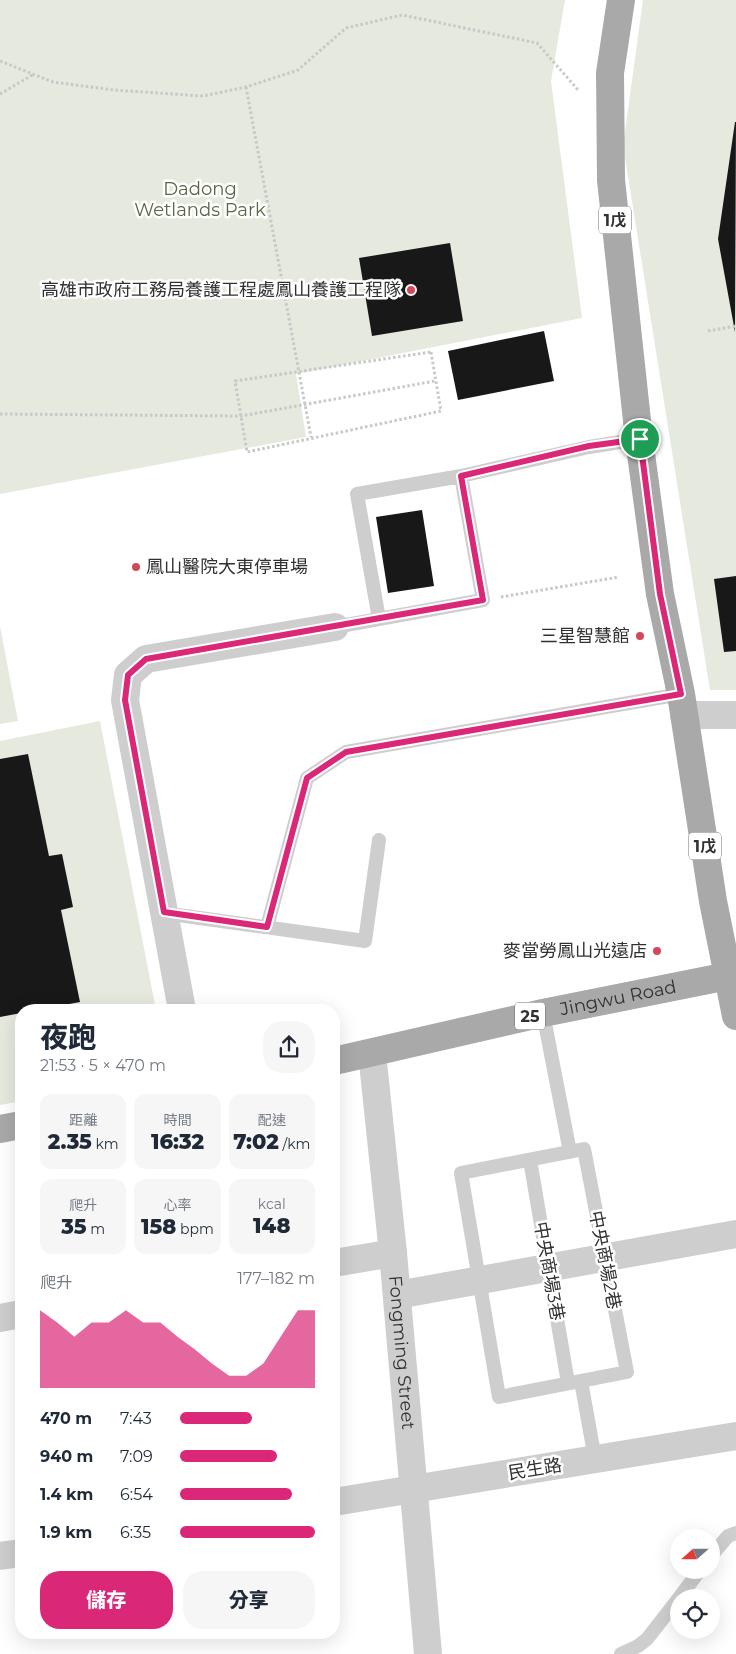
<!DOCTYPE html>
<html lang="zh-TW">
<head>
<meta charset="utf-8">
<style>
  body { margin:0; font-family:Montserrat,"Noto Sans TC",sans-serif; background:#f6f6f7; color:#1f2937; height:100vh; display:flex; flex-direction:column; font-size:19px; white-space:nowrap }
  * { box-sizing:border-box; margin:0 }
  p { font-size:16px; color:#747a83 }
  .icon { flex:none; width:28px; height:28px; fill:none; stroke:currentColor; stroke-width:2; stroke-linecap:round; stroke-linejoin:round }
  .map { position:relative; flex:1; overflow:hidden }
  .drawer { position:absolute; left:15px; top:1004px; width:325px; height:635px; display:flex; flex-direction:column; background:#fff; border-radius:20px; box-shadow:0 5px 20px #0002 }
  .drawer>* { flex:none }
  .needle { width:32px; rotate:249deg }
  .buttons { position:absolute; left:670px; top:1529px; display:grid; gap:10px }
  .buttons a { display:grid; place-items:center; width:50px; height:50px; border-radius:50%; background:#fff; box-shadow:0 5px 20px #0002; font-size:25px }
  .pin { position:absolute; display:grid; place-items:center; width:42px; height:42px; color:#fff; margin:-21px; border:2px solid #fff; border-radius:50%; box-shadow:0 1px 5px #0007 }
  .round { display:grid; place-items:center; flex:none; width:52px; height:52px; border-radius:20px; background:#f6f6f7 }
  .headline { display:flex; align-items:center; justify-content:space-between; height:85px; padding:0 25px }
  h1 { font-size:28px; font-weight:800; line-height:38px }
  .metrics { display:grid; grid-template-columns:repeat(3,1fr); gap:8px; height:85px; padding:5px 25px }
  .metrics div { display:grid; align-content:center; border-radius:12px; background:#f6f6f7; text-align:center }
  .metrics b { font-size:21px; font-weight:800 }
  .metrics small { font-size:14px; font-weight:400 }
  .metrics p { font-size:14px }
  .chart { height:140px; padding:10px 25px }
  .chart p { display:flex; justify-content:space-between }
  .chart svg { width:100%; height:90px; margin-top:5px; fill:#db2777; opacity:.7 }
  .action { display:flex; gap:10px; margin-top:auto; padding:10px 25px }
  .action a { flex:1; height:58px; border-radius:20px; background:#db2777; color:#fff; font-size:20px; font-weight:800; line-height:58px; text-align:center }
  .action a+a { background:#f6f6f7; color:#1f2937 }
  ul { padding:0 25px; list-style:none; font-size:16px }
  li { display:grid; grid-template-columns:80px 60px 1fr; align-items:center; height:38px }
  li i { height:12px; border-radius:6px; background:#db2777 }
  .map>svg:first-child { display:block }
  .green { fill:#e5e9de }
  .building { fill:#181818 }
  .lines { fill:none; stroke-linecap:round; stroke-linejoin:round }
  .path { stroke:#c8c8c8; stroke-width:3; stroke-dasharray:2.5 2.5; stroke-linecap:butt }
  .service { stroke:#cecece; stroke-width:14 }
  .minor { stroke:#cecece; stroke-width:28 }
  .primary { stroke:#a9a9a9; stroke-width:28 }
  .route-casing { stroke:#fff; stroke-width:10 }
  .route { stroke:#db2777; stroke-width:6 }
  .poi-dot { fill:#d44859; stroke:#fff; stroke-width:2 }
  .labels { text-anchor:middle; stroke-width:5; stroke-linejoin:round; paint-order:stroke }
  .shield { fill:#fff; stroke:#6f6f6f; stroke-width:1 }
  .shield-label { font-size:16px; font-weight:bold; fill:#313131 }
  .park-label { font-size:18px; fill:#576943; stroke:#fff }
  .poi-label { font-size:18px; fill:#313131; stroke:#fff; text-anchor:end }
  .street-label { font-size:18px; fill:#313131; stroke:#fff }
</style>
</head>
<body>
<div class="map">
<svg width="736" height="1654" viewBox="0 0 736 1654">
  <rect width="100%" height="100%" fill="#fff"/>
  <!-- green -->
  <path class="green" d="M0 0H565L551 81 582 318 296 374 306 437 0 494Z
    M643 0H736V690H710L625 157 623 146Z
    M0 626 18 721 0 724Z
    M100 721 156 1010H21V1101L0 1105V741Z"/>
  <!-- building -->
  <path class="building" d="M735 122H736L735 332 718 239Z
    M450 243 463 321 372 336 359 258Z
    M544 331 554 381 458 400 448 351Z
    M422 510 434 586 388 593 376 517Z
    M736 576V651L724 652 714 579Z
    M28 754 49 856 62 854 73 907 61 910 80 1002 37 1010H21V1013L0 1017V759Z"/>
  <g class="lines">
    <!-- path -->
    <path class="path" d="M0 61 53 82 114 90 203 96 246 87 298 70 346 28 402 15 537 43 579 91
      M246 87 311 437
      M0 94 34 74
      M708 331 736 326
      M431 352 441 411 247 452 235 381Z
      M0 414 241 416 435 381
      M501 597 619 577"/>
    <!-- service -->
    <path class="service" d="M379 619 357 494 461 476 589 447 639 439
      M335 627 483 600 461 476
      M164 913 365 941 379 840
      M267 927 307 778 346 752 681 694
      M543 1013 570 1152
      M584 1149 627 1372 499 1397 461 1173Z
      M530 1160 568 1383
      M581 1381 595 1459
      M711 1556 728 1536 736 1533
      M679 1598 700 1570
      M621 1654 638 1646 647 1639 679 1598"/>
    <!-- minor -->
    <g class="minor">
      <path d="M684 715H736"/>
      <path d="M182 1010 125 700 128 675 146 659 335 627"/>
      <path id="s1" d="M372 1053 393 1253 428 1654"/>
      <path d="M334 1263 393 1253"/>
      <path d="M397 1295 736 1234"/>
      <path d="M0 1318 21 1314"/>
      <path d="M334 1502 736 1436"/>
      <path d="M0 1556 21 1553"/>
    </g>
    <!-- primary -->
    <g class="primary">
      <path d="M621 0 610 73 611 180 639 439 660 594 681 694 713 901 736 1016"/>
      <path id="s2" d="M334 1061 543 1013 728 976"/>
      <path d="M0 1129 21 1125"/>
    </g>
  </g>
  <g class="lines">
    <!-- route casing -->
    <g class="route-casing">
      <path id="route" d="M640 439 660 594 681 694 346 752 307 778 267 927 164 912 125 700 128 675 146 659 483 600 461 476 589 446Z"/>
    </g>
    <!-- route -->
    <use href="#route" class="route"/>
  </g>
  <!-- markers -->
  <g class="poi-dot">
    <circle cx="411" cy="290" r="5"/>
    <circle cx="136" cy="567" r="5"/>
    <circle cx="640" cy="636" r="5"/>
    <circle cx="657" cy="951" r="5"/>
  </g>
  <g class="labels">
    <!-- shield labels -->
    <g class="shield">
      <rect x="599" y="206.5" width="32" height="27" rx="4"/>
      <rect x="689" y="832.5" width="32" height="27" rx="4"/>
      <rect x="515" y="1002.5" width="30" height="27" rx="4"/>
    </g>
    <g class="shield-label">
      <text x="615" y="226">1戊</text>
      <text x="705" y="852">1戊</text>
      <text x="530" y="1022">25</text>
    </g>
    <!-- park labels -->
    <g class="park-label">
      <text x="200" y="195">Dadong<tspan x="200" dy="21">Wetlands Park</tspan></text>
    </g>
    <!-- poi labels -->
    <g class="poi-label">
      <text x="401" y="296">高雄市政府工務局養護工程處鳳山養護工程隊</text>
      <text x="146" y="573" text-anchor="start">鳳山醫院大東停車場</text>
      <text x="630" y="642">三星智慧館</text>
      <text x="647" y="957">麥當勞鳳山光遠店</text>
    </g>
    <!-- street labels -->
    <g class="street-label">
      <text dy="6" stroke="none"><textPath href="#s2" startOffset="291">Jingwu Road</textPath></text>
      <text transform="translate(605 1260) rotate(79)" y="6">中央商場2巷</text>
      <text transform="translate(549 1271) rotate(80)" y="6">中央商場3巷</text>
      <text dy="6" stroke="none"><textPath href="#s1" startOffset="301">Fongming Street</textPath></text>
      <text transform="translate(535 1469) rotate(-9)" y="6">民生路</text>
    </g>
  </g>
</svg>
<div class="buttons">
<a><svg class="needle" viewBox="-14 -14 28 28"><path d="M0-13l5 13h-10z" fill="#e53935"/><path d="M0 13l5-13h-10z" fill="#747a83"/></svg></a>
<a><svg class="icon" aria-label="locate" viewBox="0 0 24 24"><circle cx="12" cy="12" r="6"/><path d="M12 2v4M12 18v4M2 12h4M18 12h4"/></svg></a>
</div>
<div class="pin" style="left:640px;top:439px;background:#1e9e55"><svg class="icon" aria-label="arrive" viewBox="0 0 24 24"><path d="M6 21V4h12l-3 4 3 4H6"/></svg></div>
<section class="drawer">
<div class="headline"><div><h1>夜跑</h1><p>21:53 · 5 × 470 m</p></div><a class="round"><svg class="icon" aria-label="share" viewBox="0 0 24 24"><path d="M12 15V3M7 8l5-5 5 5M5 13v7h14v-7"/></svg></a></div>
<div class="metrics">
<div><p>距離</p><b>2.35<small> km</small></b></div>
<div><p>時間</p><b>16:32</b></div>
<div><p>配速</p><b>7:02<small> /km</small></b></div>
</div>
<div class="metrics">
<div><p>爬升</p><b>35<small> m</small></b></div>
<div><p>心率</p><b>158<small> bpm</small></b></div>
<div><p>kcal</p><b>148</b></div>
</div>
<div class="chart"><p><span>爬升</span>177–182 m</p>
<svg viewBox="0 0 160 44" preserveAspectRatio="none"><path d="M0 44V6L10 12L20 19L30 12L40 12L50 6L60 12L70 12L80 19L90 25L100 32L110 38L120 38L130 32L140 19L150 6L160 6V44z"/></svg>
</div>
<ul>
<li><b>470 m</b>7:43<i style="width:53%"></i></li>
<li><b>940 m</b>7:09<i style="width:72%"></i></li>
<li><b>1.4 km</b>6:54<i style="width:83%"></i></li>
<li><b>1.9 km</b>6:35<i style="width:100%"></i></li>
</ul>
<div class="action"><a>儲存</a><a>分享</a></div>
</section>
</div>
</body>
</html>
